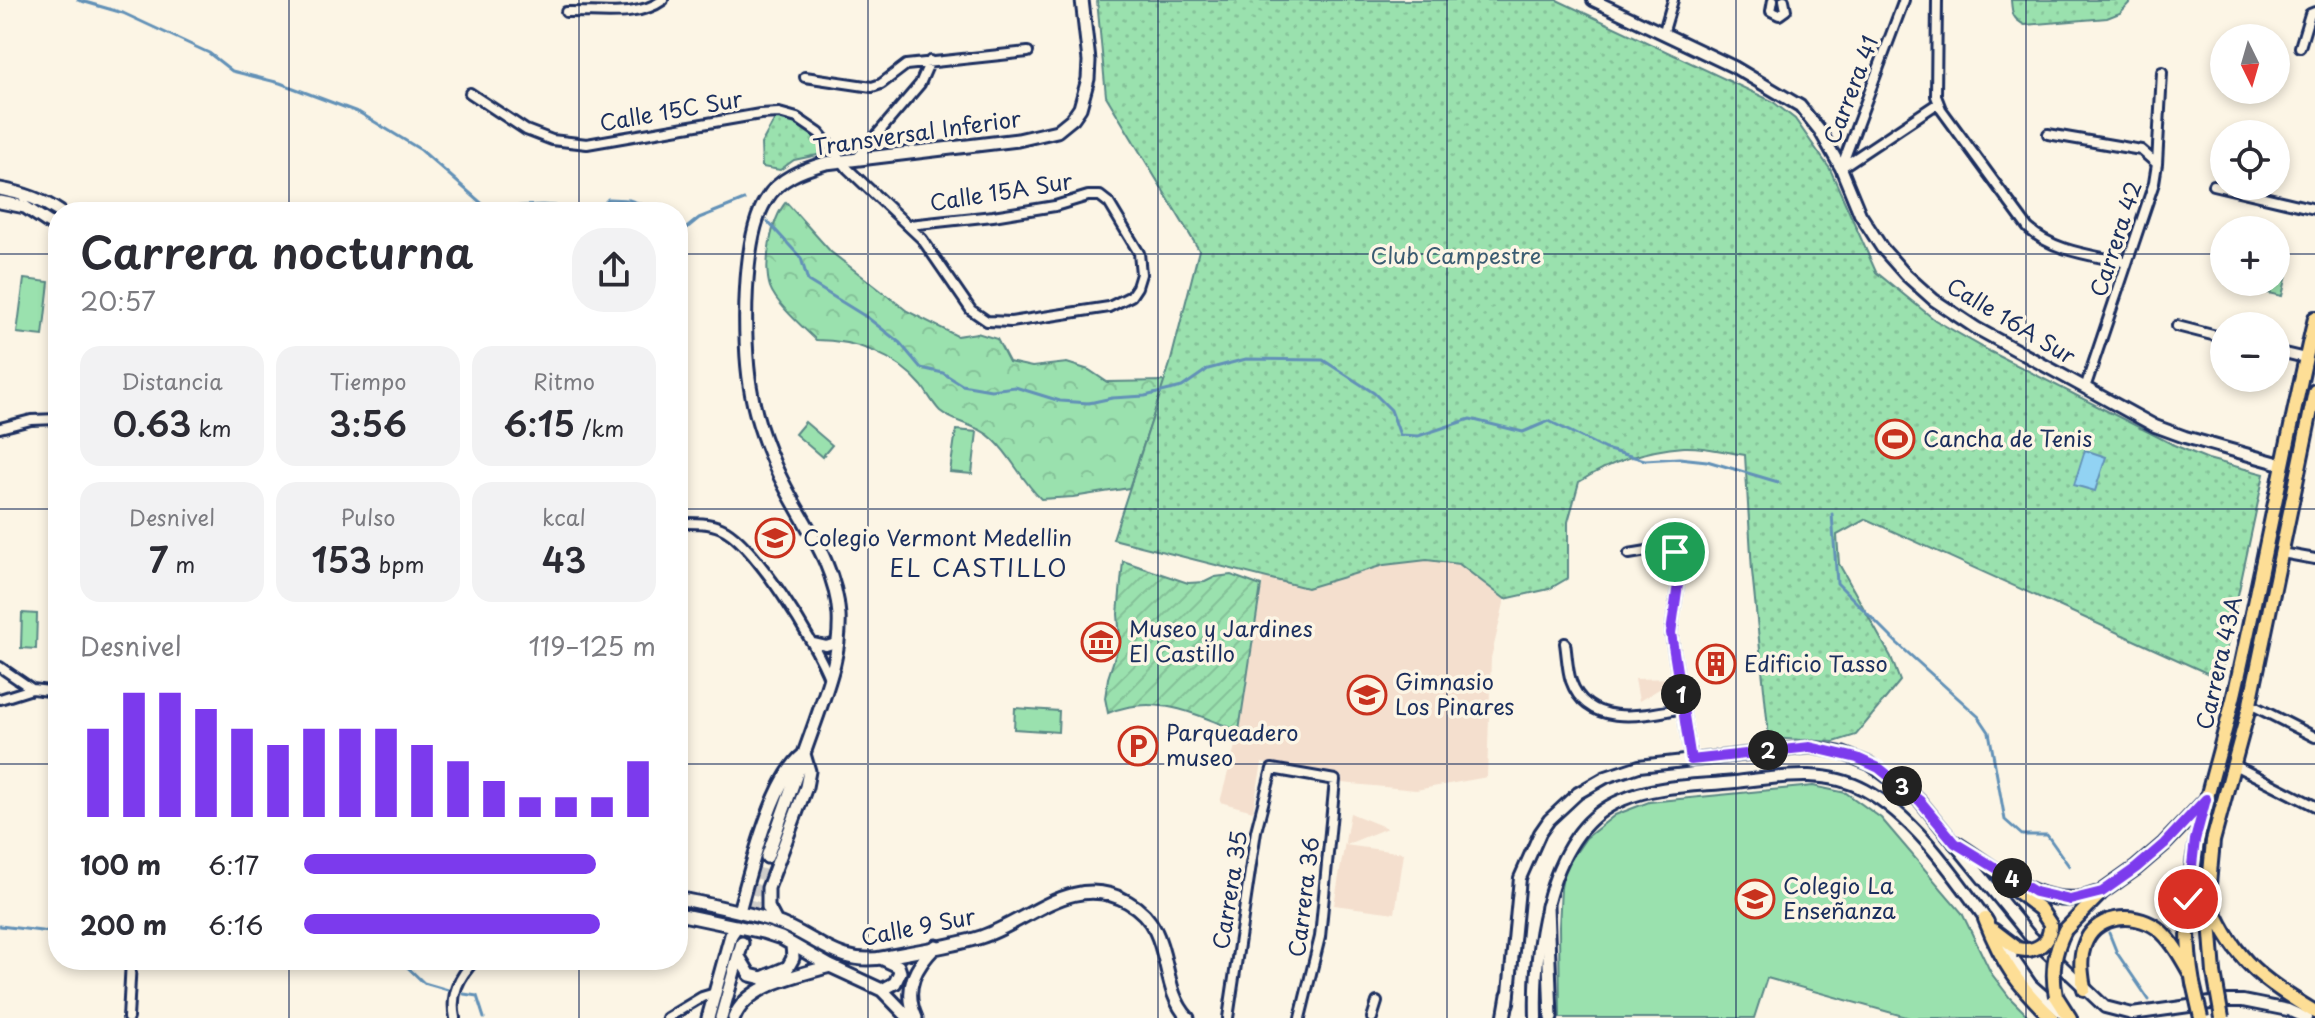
<!DOCTYPE html>
<html lang="es">
<head>
<meta charset="utf-8">
<style>
  body { margin:0; font-family:"Playpen Sans",sans-serif; background:#f2f2f3; color:#2b2b33; height:100vh; display:flex; flex-direction:column; font-size:30px; white-space:nowrap }
  * { box-sizing:border-box; margin:0 }
  p { font-size:26px; color:#7c7c81 }
  .icon { flex:none; width:44px; height:44px; fill:none; stroke:currentColor; stroke-width:2; stroke-linecap:round; stroke-linejoin:round }
  .map { position:relative; flex:1; overflow:hidden }
  .details { position:absolute; left:48px; top:202px; width:640px; height:768px; display:flex; flex-direction:column; background:#fff; border-radius:32px; box-shadow:0 4px 12px #0003 }
  .details>* { flex:none }
  .needle { width:52px; rotate:175deg }
  .buttons { position:absolute; left:2210px; top:24px; display:grid; gap:16px }
  .buttons a { display:grid; place-items:center; width:80px; height:80px; border-radius:50%; background:#fff; box-shadow:0 4px 12px #0003; font-size:40px }
  .pin { position:absolute; display:grid; place-items:center; width:68px; height:68px; color:#fff; margin:-34px; border:4px solid #fff; border-radius:50%; box-shadow:0 2px 8px #0007 }
  .km { position:absolute; width:40px; height:40px; margin:-20px; border-radius:50%; background:#222; color:#fff; font-size:22px; line-height:40px; text-align:center }
  .round { display:grid; place-items:center; flex:none; width:84px; height:84px; border-radius:32px; background:#f2f2f3 }
  .headline { display:flex; align-items:center; justify-content:space-between; height:136px; padding:0 32px }
  h1 { font-size:44px; font-weight:600; line-height:60px }
  .metrics { display:grid; grid-template-columns:repeat(3,1fr); gap:12px; height:136px; padding:8px 32px }
  .metrics div { display:grid; align-content:center; border-radius:20px; background:#f2f2f3; text-align:center }
  .metrics b { font-size:34px; font-weight:600 }
  .metrics small { font-size:22px; font-weight:400 }
  .metrics p { font-size:22px }
  .chart { height:224px; padding:16px 32px }
  .chart p { display:flex; justify-content:space-between }
  .chart svg { width:100%; height:144px; margin-top:8px; stroke:#7c3aed; stroke-width:6 }
  ul { padding:0 32px; list-style:none; font-size:26px }
  li { display:grid; grid-template-columns:128px 96px 1fr; align-items:center; height:60px }
  li i { height:20px; border-radius:10px; background:#7c3aed }
  .map>svg:first-child { display:block }
  .built { fill:#f4dfce }
  .grass { fill:#9ae1ae; stroke:#5a8886; stroke-width:2 }
  .forest { fill:url(#forest-crowns); stroke:#5a8886; stroke-width:2 }
  .park { fill:url(#park-dots); stroke:#5a8886; stroke-width:2 }
  .garden { fill:url(#garden-furrows); stroke:#5a8886; stroke-width:2 }
  .water { fill:#92d3f3; stroke:#6291b7; stroke-width:2 }
  .lines { fill:none; stroke-linecap:round; stroke-linejoin:round }
  .stream { stroke:#6291b7; stroke-width:3 }
  .secondary-tunnel { stroke:#cfcdca; stroke-width:11; stroke-dasharray:11 5.5; stroke-linecap:butt }
  .minor-casing { stroke:#1b2f5e; stroke-width:14 }
  .tertiary-casing { stroke:#1b2f5e; stroke-width:16 }
  .secondary-casing { stroke:#1b2f5e; stroke-width:17 }
  .primary-casing { stroke:#1b2f5e; stroke-width:18 }
  .minor { stroke:#fcf5e5; stroke-width:8 }
  .tertiary { stroke:#fcf5e5; stroke-width:10 }
  .secondary { stroke:#fcf5e5; stroke-width:11 }
  .primary { stroke:#fdde96; stroke-width:12 }
  .primary-bridge-casing { stroke:#1b2f5e; stroke-width:18; stroke-linecap:butt }
  .primary-bridge { stroke:#fdde96; stroke-width:12 }
  .route-casing { stroke:#fff; stroke-width:16 }
  .route { stroke:#7c3aed; stroke-width:10 }
  .grid { fill:none; stroke:#1b2f5e; stroke-width:2; stroke-opacity:0.55 }
  .labels { text-anchor:middle; stroke-width:7; stroke-linejoin:round; paint-order:stroke }
  .street-label { font-size:22px; fill:#1b2f5e; stroke:#fcf5e5 }
  .park-label { font-size:22px; fill:#3b5c72; stroke:#fcf5e5 }
  .poi-label { font-size:22px; fill:#1b2f5e; stroke:#fcf5e5; text-anchor:start }
  .neighbourhood-label { font-size:24px; letter-spacing:2px; fill:#1b2f5e; stroke:#fcf5e5 }
</style>
</head>
<body>
<div class="map">
<svg width="2315" height="1018" viewBox="0 0 2315 1018">
  <defs>
    <pattern id="forest-crowns" width="20" height="18" patternUnits="userSpaceOnUse" patternTransform="scale(2)"><rect width="20" height="18" fill="#9ae1ae"/><path d="M2 6a3 3 0 1 1 6 0M12 15a3 3 0 1 1 6 0" fill="none" stroke="#84c198"/></pattern>
    <pattern id="park-dots" width="8" height="8" patternUnits="userSpaceOnUse" patternTransform="scale(2)"><rect width="8" height="8" fill="#9ae1ae"/><path d="M2 2h.1M6 6h.1" fill="none" stroke="#84c198" stroke-width="1.8" stroke-linecap="round"/></pattern>
    <pattern id="garden-furrows" width="10" height="10" patternUnits="userSpaceOnUse" patternTransform="scale(2)"><rect width="10" height="10" fill="#9ae1ae"/><path d="M-1 1l2-2M0 10L10 0M9 11l2-2" fill="none" stroke="#84c198"/></pattern>
  </defs>
  <rect width="100%" height="100%" fill="#fcf5e5"/>
  <filter id="ink" filterUnits="userSpaceOnUse"><feTurbulence type="fractalNoise" baseFrequency=".0125" numOctaves="2"/><feDisplacementMap in="SourceGraphic" scale="16" xChannelSelector="R" yChannelSelector="G"/><feConvolveMatrix kernelMatrix="1 2 1 2 8 2 1 2 1" color-interpolation-filters="sRGB"/></filter>
  <g filter="url(#ink)">
    <!-- built -->
    <path class="built" d="M1427 560 1459 564 1505 599 1491 658 1487 777 1416 790 1342 783V776L1262 763 1253 811 1220 802 1239 731 1263 577 1307 588 1384 565Z
      M1678 678 1639 701 1635 679Z
      M1350 813 1387 828 1345 845 1404 853 1395 913 1334 905Z"/>
    <!-- grass -->
    <path class="grass" d="M2276 250 2292 254 2282 296 2237 286 2238 282H2276Z
      M24 279 49 282 43 336 17 333Z
      M805 422 832 445 822 457 795 434Z
      M956 430 977 432 972 474 950 472Z
      M22 613 37 614 36 649 21 648Z
      M1015 708 1059 711 1058 732 1014 729Z
      M1813 786 1846 793 1881 818 1962 913 1991 973 2010 998 2030 1018H1910L1767 978 1754 1018H1560L1559 927 1561 888 1564 870 1586 838 1615 815 1649 802Z"/>
    <!-- forest -->
    <path class="forest" d="M786 202 831 252 907 311 957 336 977 333 997 339 1009 362 1032 367 1067 363 1089 370 1107 382 1165 381 1129 488 1073 497 1041 499C1022 481 1012 457 994 440 978 424 957 425 940 411 933 404 928 394 922 386 896 355 855 340 816 340 804 328 776 304 770 287 763 264 771 220 786 202Z"/>
    <!-- park -->
    <path class="park" d="M1097 0H1557L1772 101 1795 119 1830 169 1876 272 1935 320 1991 352 2174 445 2208 459 2264 474 2220 679 1866 519 1837 535 1839 564 1891 657 1900 681 1856 735 1834 742 1769 738 1752 571 1745 455C1726 452 1703 446 1684 447 1646 450 1610 462 1579 482L1568 522V578L1549 589 1505 599 1459 564 1427 560 1384 565 1307 588 1113 539 1170 364 1199 250 1106 96Z
      M2011 0H2132L2120 13 2107 18 2025 25C2012 19 2012 13 2011 0Z
      M776 117C801 123 811 132 827 153L794 160 780 170 762 167 761 144Z"/>
    <!-- garden -->
    <path class="garden" d="M1123 561 1188 583 1205 582 1215 577 1231 575 1261 586 1239 731C1194 714 1156 693 1108 713L1105 698 1108 678 1120 641 1118 614Z"/>
    <!-- water -->
    <path class="water" d="M2085 450 2106 457 2095 491 2074 485Z"/>
    <g class="lines">
      <!-- stream -->
      <path class="stream" d="M78 0 123 13 209 53 232 71 280 83 360 113 421 150 488 209C517 207 551 200 578 212
        M596 212 608 199 629 200 641 204 644 212
        M768 222 801 258 808 281 868 318 900 343 921 368 943 373 962 385 991 390 1015 387 1060 401 1089 403 1112 398 1145 396 1182 387 1208 369 1246 359 1323 360 1374 393 1391 410 1400 435 1418 436 1470 419 1523 432 1549 421 1605 449 1645 460 1679 458 1707 461 1778 482
        M678 235 699 218 744 200
        M1832 514 1837 583 1897 643 1979 717 1989 732 2005 820 2022 835H2047L2069 866
        M0 926 58 933
        M2109 933 2117 953 2149 1000
        M400 960 424 983 448 990
        M464 994 477 996 484 1018"/>
      <!-- secondary-tunnel -->
      <path class="secondary-tunnel" d="M742 943 767 857"/>
      <!-- minor casing -->
      <g class="minor-casing">
        <path id="minor" d="M1773 0 1771 11 1779 15 1786 10 1784 0
          M1937 0 1936 96 1941 109 2028 228C2054 252 2093 255 2127 263
          M566 12C597 11 637 19 663 0
          M1664 31 1673 0
          M2300 47 2310 14 2315 12
          M805 77 872 87 881 84 906 65 1028 52
          M470 93 526 130 552 140 587 144 760 114 779 113 797 118 819 133 848 169 922 239 971 310 987 321 1011 322 1109 307 1131 296 1137 287 1141 274 1139 253 1109 203 1100 196H1088L1055 206 993 216 909 225
          M2048 134 2141 150 2157 164 2154 183 2085 388
          M858 157 920 84 930 61
          M2157 164 2162 72
          M1842 167 1938 103
          M1841 168 1904 0
          M2213 185 2315 209
          M2177 326 2224 338
          M2276 351 2305 358
          M0 428 31 420 58 419
          M678 523C692 523 708 522 721 528 753 541 817 645 829 678
          M2282 553 2315 559
          M1629 554 1653 550 1675 552 1680 570 1671 633 1691 760
          M813 643 826 646 839 642
          M1565 643C1567 655 1567 669 1571 681 1588 729 1645 715 1683 708
          M0 667 32 689
          M0 699 32 689 58 692
          M2250 704 2315 737
          M2234 765 2315 806
          M128 1018 131 960
          M455 1018C450 994 459 977 475 960
          M667 1018 702 997 715 993
          M1228 1018 1256 831 1272 769 1335 780 1320 937 1300 1018
          M1372 1018 1377 1002"/>
      </g>
      <!-- tertiary casing -->
      <g class="tertiary-casing">
        <path id="tertiary" d="M1593 0 1734 67 1800 106 1820 131 1841 168 1860 214 1882 248 1905 274 1934 300 1976 328 2155 426 2185 437 2281 464
          M1997 936 2031 985 2067 1017
          M1508 1003 1520 878 1540 833 1549 820 1578 793 1606 777 1639 766 1810 747 1842 753 1870 764 1920 801 2029 935 2105 1007 2132 1014 2225 1001H2243L2288 1010 2306 1018
          M1536 1018C1534 948 1547 830 1622 800 1656 785 1698 786 1735 782 1779 777 1825 768 1865 790 1915 817 1955 877 1988 922"/>
      </g>
      <!-- secondary casing -->
      <g class="secondary-casing">
        <path id="secondary" d="M0 189C23 193 41 199 60 212
          M0 202 25 207 58 229
          M767 857C783 811 800 766 816 720 828 685 841 652 839 615 835 557 797 517 775 466 764 441 754 413 750 385 743 342 742 237 766 200 779 178 802 170 826 163L1018 140 1057 131 1073 118 1080 108 1088 79 1089 61 1082 0
          M678 898C710 905 742 911 773 921 815 934 837 968 886 957 915 951 954 946 981 937 1030 921 1074 871 1128 902 1176 929 1157 985 1188 1018
          M1547 906 1551 1018
          M739 911C750 872 772 779 803 755
          M678 914 763 932 781 938 830 966 882 990 909 1018
          M776 922 768 907V888L806 787 809 771 804 754
          M739 957 750 975 762 978 788 967 793 958 792 945
          M882 990 895 983 900 972 898 966 883 959
          M708 1018 731 935 737 926
          M721 1018 742 943
          M734 1018C747 984 798 976 830 966
          M916 1018C903 988 915 967 936 946
          M1504 1018 1508 995"/>
      </g>
      <!-- primary casing -->
      <g class="primary-casing">
        <path id="primary" d="M1955 843C1996 868 2045 914 2095 894
          M2212 906C2235 961 2265 982 2315 1012
          M1985 919C2003 965 2017 984 2052 1018
          M1993 930 2018 949
          M2065 930 2102 892 2136 868 2164 844 2204 802
          M2214 973 2208 895 2213 841 2250 704 2315 391
          M2193 983C2174 878 2212 790 2235 691 2263 567 2286 442 2315 318
          M2084 989C2082 975 2079 960 2084 946 2094 915 2133 911 2157 928 2172 940 2181 957 2190 973
          M2056 996 2070 1018"/>
      </g>
      <!-- minor -->
      <use href="#minor" class="minor"/>
      <!-- tertiary -->
      <use href="#tertiary" class="tertiary"/>
      <!-- secondary -->
      <use href="#secondary" class="secondary"/>
      <!-- primary -->
      <use href="#primary" class="primary"/>
      <!-- primary-bridge casing -->
      <g class="primary-bridge-casing">
        <path id="primary-bridge" d="M2007 884 2040 909 2050 924C2051 943 2036 953 2018 949
          M2214 973 2222 1018
          M2193 983 2201 1018
          M2056 996C2051 972 2054 952 2065 930"/>
      </g>
      <!-- primary-bridge -->
      <use href="#primary-bridge" class="primary-bridge"/>
    </g>
  </g>
  <g class="lines" filter="url(#ink)">
    <!-- route casing -->
    <g class="route-casing">
      <path id="route" d="M1675 552 1680 570 1671 633 1691 760 1810 747 1857 758 1879 768 1920 801 1955 843 2035 892 2070 900 2102 892 2136 868 2164 844 2206 799 2195 840 2188 899"/>
    </g>
    <!-- route -->
    <use href="#route" class="route"/>
  </g>
  <!-- grid -->
  <path class="grid" d="M289 0V212M579 0V212M868 0V1018M1158 0V1018M1447 0V1018M1736 0V1018M2026 0V1018M0 254H58M678 254H2224M2276 254H2315M0 509H58M678 509H2315M0 764H58M678 764H2315M289 960V1018M579 960V1018"/>
  <!-- icons -->
  <defs>
    <g id="stadium-ring" transform="scale(2)"><circle r="9.5" fill="#fcf5e5" stroke="#c8321e" stroke-width="1.5"/><path d="M0-5a6.5 5 0 1 0 0 10a6.5 5 0 1 0 0-10ZM-3.5-1.8h7v3.6h-7Z" fill="#c8321e"/></g>
    <g id="school-ring" transform="scale(2)"><circle r="9.5" fill="#fcf5e5" stroke="#c8321e" stroke-width="1.5"/><path d="M0-5L7-2L0 1L-7-2ZM-4 1L0 2.5L4 1V4Q0 6-4 4Z" fill="#c8321e"/></g>
    <g id="museum-ring" transform="scale(2)"><circle r="9.5" fill="#fcf5e5" stroke="#c8321e" stroke-width="1.5"/><path d="M0-6L6-3V-2H-6V-3ZM-5-1h2V3h-2ZM-1-1h2V3h-2ZM3-1h2V3H3ZM-6 4H6V6H-6Z" fill="#c8321e"/></g>
    <g id="building-ring" transform="scale(2)"><circle r="9.5" fill="#fcf5e5" stroke="#c8321e" stroke-width="1.5"/><path d="M-4-6H4V6H1V3H-1V6H-4ZM-2.5-4.3h1.7v1.8h-1.7ZM.8-4.3h1.7v1.8H.8ZM-2.5-1h1.7V.8h-1.7ZM.8-1h1.7V.8H.8Z" fill="#c8321e"/></g>
    <g id="parking-ring" transform="scale(2)"><circle r="9.5" fill="#fcf5e5" stroke="#c8321e" stroke-width="1.5"/><path d="M-3.5-5.5H1a3.5 3.5 0 0 1 0 7H-1V5.5H-3.5ZM-1-3.4V-.6H.8a1.4 1.4 0 0 0 0-2.8Z" fill="#c8321e"/></g>
  </defs>
  <g fill-rule="evenodd">
    <use href="#stadium-ring" x="1895" y="439"/>
    <use href="#school-ring" x="775" y="538"/>
    <use href="#museum-ring" x="1101" y="642"/>
    <use href="#building-ring" x="1716" y="664"/>
    <use href="#school-ring" x="1367" y="695"/>
    <use href="#parking-ring" x="1138" y="746"/>
    <use href="#school-ring" x="1755" y="899"/>
  </g>
  <g class="labels">
    <!-- street labels -->
    <g class="street-label">
      <text transform="translate(1851 90) rotate(-69)" y="8">Carrera 41</text>
      <text transform="translate(671 111) rotate(-10)" y="8">Calle 15C Sur</text>
      <text transform="translate(917 133) rotate(-8)" y="8">Transversal Inferior</text>
      <text transform="translate(1001 192) rotate(-9)" y="8">Calle 15A Sur</text>
      <text transform="translate(2116 239) rotate(-72)" y="8">Carrera 42</text>
      <text transform="translate(2011 321) rotate(31)" y="8">Calle 16A Sur</text>
      <text transform="translate(2219 663) rotate(-77)" y="8">Carrera 43A</text>
      <text transform="translate(1230 890) rotate(-81)" y="8">Carrera 35</text>
      <text transform="translate(1304 897) rotate(-83)" y="8">Carrera 36</text>
      <text transform="translate(918 927) rotate(-11)" y="8">Calle 9 Sur</text>
    </g>
    <!-- park labels -->
    <g class="park-label">
      <text x="1456" y="264">Club Campestre</text>
    </g>
    <!-- poi labels -->
    <g class="poi-label">
      <text x="1923" y="447">Cancha de Tenis</text>
      <text x="803" y="546">Colegio Vermont Medellin</text>
      <text x="1129" y="637">Museo y Jardines<tspan x="1129" dy="25">El Castillo</tspan></text>
      <text x="1744" y="672">Edificio Tasso</text>
      <text x="1395" y="690">Gimnasio<tspan x="1395" dy="25">Los Pinares</tspan></text>
      <text x="1166" y="741">Parqueadero<tspan x="1166" dy="25">museo</tspan></text>
      <text x="1783" y="894">Colegio La<tspan x="1783" dy="25">Enseñanza</tspan></text>
    </g>
    <!-- neighbourhood labels -->
    <g class="neighbourhood-label">
      <text x="979" y="577">EL CASTILLO</text>
    </g>
  </g>
</svg>
<div class="buttons">
<a><svg class="needle" viewBox="-14 -14 28 28"><path d="M0-13l5 13h-10z" fill="#e53935"/><path d="M0 13l5-13h-10z" fill="#7c7c81"/></svg></a>
<a><svg class="icon" aria-label="locate" viewBox="0 0 24 24"><circle cx="12" cy="12" r="6"/><path d="M12 2v4M12 18v4M2 12h4M18 12h4"/></svg></a>
<a>+</a>
<a>−</a>
</div>
<div class="pin" style="left:1675px;top:552px;background:#1e9e55"><svg class="icon" aria-label="arrive" viewBox="0 0 24 24"><path d="M6 21V4h12l-3 4 3 4H6"/></svg></div>
<div class="pin" style="left:2188px;top:899px;background:#d93025"><svg class="icon" aria-label="check" viewBox="0 0 24 24"><path d="M5 12l5 5 9-10"/></svg></div>
<b class="km" style="left:1681px;top:694px">1</b>
<b class="km" style="left:1768px;top:750px">2</b>
<b class="km" style="left:1902px;top:786px">3</b>
<b class="km" style="left:2012px;top:878px">4</b>
<section class="details">
<div class="headline"><div><h1>Carrera nocturna</h1><p>20:57</p></div><a class="round"><svg class="icon" aria-label="share" viewBox="0 0 24 24"><path d="M12 15V3M7 8l5-5 5 5M5 13v7h14v-7"/></svg></a></div>
<div class="metrics">
<div><p>Distancia</p><b>0.63<small> km</small></b></div>
<div><p>Tiempo</p><b>3:56</b></div>
<div><p>Ritmo</p><b>6:15<small> /km</small></b></div>
</div>
<div class="metrics">
<div><p>Desnivel</p><b>7<small> m</small></b></div>
<div><p>Pulso</p><b>153<small> bpm</small></b></div>
<div><p>kcal</p><b>43</b></div>
</div>
<div class="chart"><p><span>Desnivel</span>119–125 m</p>
<svg viewBox="0 0 160 44" preserveAspectRatio="none"><path d="M5 44V17M15 44V6M25 44V6M35 44V11M45 44V17M55 44V22M65 44V17M75 44V17M85 44V17M95 44V22M105 44V27M115 44V33M125 44V38M135 44V38M145 44V38M155 44V27"/></svg>
</div>
<ul>
<li><b>100 m</b>6:17<i style="width:83%"></i></li>
<li><b>200 m</b>6:16<i style="width:84%"></i></li>
</ul>
</section>
</div>
</body>
</html>
